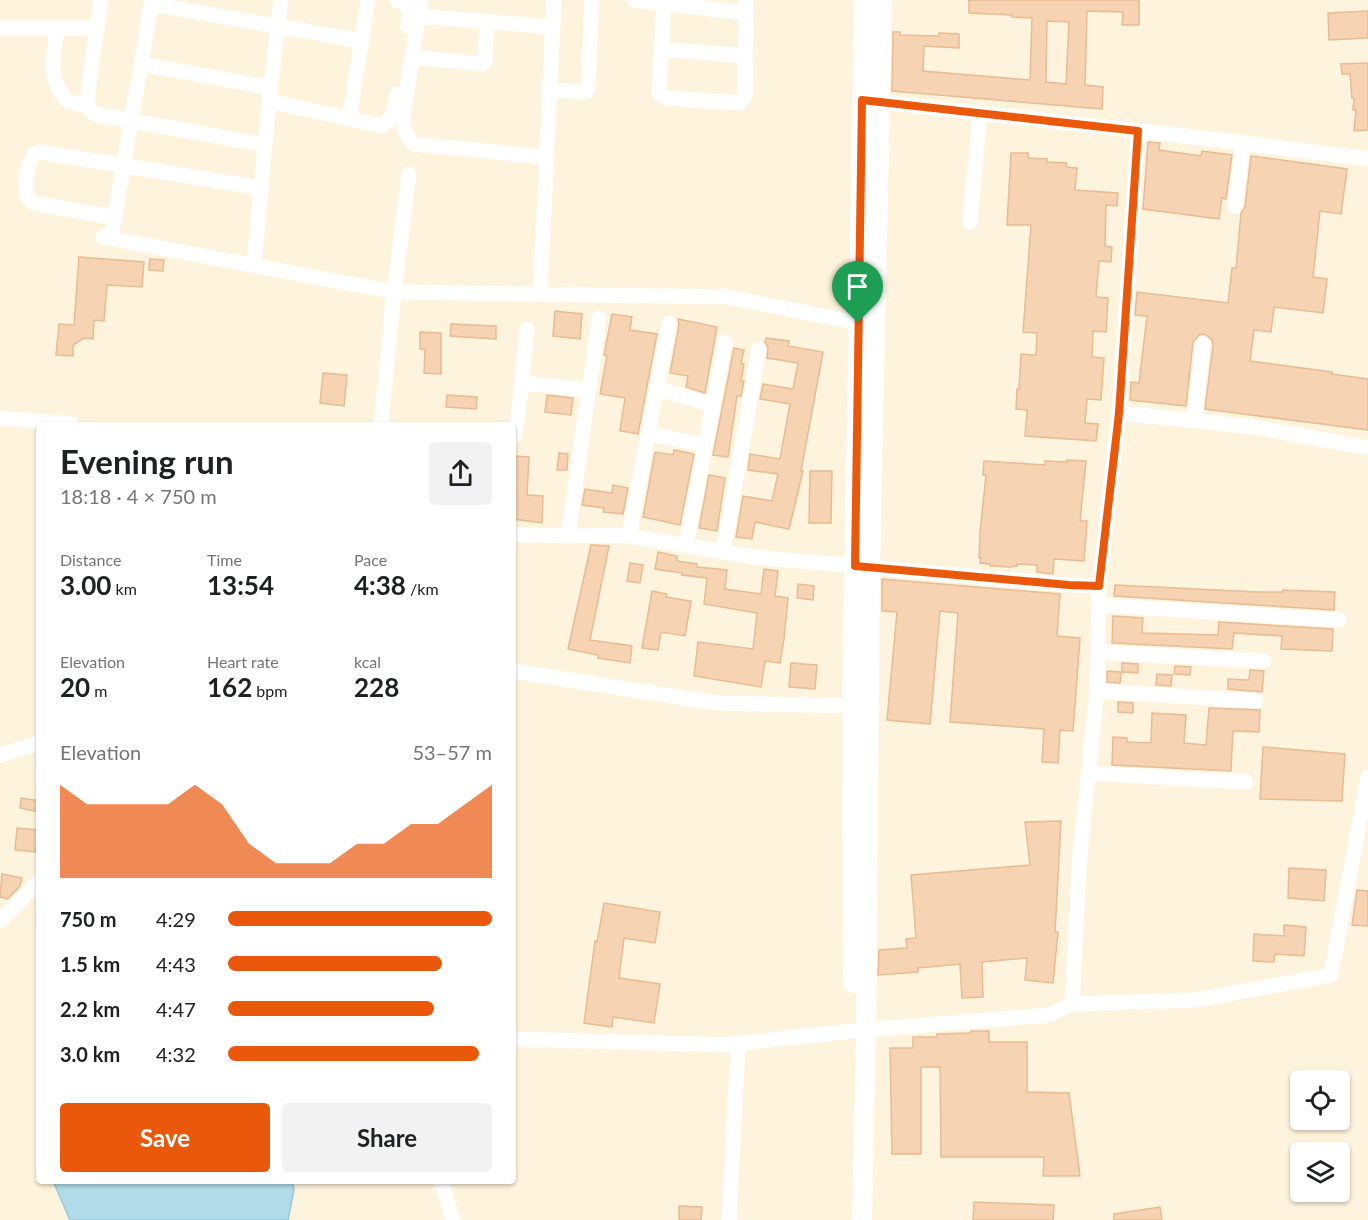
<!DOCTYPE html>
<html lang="en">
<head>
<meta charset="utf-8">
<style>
  body { margin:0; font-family:Lato,sans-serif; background:#f2f2f2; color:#202124; height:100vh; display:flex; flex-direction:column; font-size:22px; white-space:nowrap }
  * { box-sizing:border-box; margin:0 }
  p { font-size:20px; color:#757577 }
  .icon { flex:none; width:33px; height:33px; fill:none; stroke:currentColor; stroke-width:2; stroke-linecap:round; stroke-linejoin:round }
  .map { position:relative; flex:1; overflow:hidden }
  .drawer { position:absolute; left:36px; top:422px; width:480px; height:762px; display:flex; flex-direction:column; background:#fff; border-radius:6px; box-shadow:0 2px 4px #0004 }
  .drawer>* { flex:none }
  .controls { position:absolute; left:1290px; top:1070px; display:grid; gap:12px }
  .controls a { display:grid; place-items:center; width:60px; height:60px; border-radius:6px; background:#fff; box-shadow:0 2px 4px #0004; font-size:30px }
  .pin { position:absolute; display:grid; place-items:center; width:51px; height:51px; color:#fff; margin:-62px -26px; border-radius:50% 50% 50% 0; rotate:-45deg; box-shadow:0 0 6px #0007 }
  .pin .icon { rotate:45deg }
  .round { display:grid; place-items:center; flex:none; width:63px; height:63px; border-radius:6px; background:#f2f2f2 }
  .headline { display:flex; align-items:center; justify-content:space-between; height:102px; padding:0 24px }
  h1 { font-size:33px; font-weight:700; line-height:45px }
  .metrics { display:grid; grid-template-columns:repeat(3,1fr); gap:9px; height:102px; padding:6px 24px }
  .metrics div { display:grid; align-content:center }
  .metrics b { font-size:26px; font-weight:700 }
  .metrics small { font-size:16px; font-weight:400 }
  .metrics p { font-size:16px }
  .chart { height:168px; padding:12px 24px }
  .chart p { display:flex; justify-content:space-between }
  .chart svg { width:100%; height:108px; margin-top:6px; fill:#ea580c; opacity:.7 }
  .button { display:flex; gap:12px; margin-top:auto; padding:12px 24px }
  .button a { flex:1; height:69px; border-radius:6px; background:#ea580c; color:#fff; font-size:24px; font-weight:700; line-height:69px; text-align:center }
  .button a+a { background:#f2f2f2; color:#202124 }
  ul { padding:0 24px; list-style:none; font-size:20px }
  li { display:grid; grid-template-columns:96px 72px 1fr; align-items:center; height:45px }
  li i { height:15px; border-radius:8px; background:#ea580c }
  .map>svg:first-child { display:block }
  .water { fill:#b1dbe8; stroke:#97cada; stroke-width:1.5 }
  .building { fill:#f5d3b3; stroke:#e9bb92; stroke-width:1.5; fill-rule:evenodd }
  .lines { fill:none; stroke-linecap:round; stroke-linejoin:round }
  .minor { stroke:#fff; stroke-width:15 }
  .tertiary { stroke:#fff; stroke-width:20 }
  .route-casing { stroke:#fff; stroke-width:12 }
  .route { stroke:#ea580c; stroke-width:8 }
</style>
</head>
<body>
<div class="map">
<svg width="1368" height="1220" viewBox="0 0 1368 1220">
  <rect width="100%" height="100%" fill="#fef4dd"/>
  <!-- water -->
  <path class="water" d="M292 1180 294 1190 288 1220H70L53 1181Z"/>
  <!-- building -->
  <path class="building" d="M969 0H1139V25H1122L1123 12 1087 11 1085 85 1103 87 1102 109 892 91 893 32H900V35L939 36V33L959 34V48L924 46 923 71 1030 80 1032 18 1012 17V15L969 13ZM1047 21 1069 22 1066 84 1046 82Z
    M1368 11V38L1329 40 1328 13Z
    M1368 63V130L1354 131 1356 110H1353L1354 98H1352L1350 74H1342L1341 64Z
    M1148 142 1160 143 1159 150 1201 156 1202 151 1232 155 1226 199 1222 198 1219 219 1143 209Z
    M1011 153H1028V158L1047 159V162L1067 163 1066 167 1077 168 1075 190 1118 193 1117 206 1106 205 1105 246 1112 247 1111 262 1099 261 1096 297 1108 298 1106 332 1093 331 1092 357 1104 358 1101 400 1087 399 1085 423 1098 424 1096 441 1025 436 1027 410 1016 409 1017 389H1019L1021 354 1036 355 1037 333 1023 332 1031 225H1007Z
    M1251 156 1347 169 1341 214 1320 211 1313 277 1327 279 1323 313 1274 307 1271 332 1254 330 1250 361 1332 372V374L1368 379V430L1205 409 1213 345 1212 340 1205 334 1199 335 1193 342 1186 406 1130 400 1131 382 1139 383 1147 316 1135 315 1137 292 1228 303 1232 268H1236L1241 213 1245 207Z
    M79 257 144 262 142 287 107 285 104 321 94 320 93 339 84 338 73 345V356L56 355 59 324 74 325Z
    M150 259 164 260 163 271 149 270Z
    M555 311 582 314 580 339 553 336Z
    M612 314 632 317 630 330 657 334 638 434 620 431 625 398 600 394 607 356 604 355Z
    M678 319 717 327 705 393 686 387 688 376 670 373 679 325Z
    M451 324 496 326V339L450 336Z
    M420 332 441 333V374L424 373 425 349H420Z
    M766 338 789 341 788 346 823 352 801 471H803L789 529 755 522 752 539 736 537 743 496 772 501 778 474 748 470 750 454 780 459 790 404 760 399 763 384 793 389 798 363 767 358 768 347 765 342Z
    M734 348 744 350 741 363 744 364 741 381H744L741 396H737L728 457 713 455Z
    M323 373 347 375 344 406 320 403Z
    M447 395 477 397 476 409 446 407Z
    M547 395 573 398 571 415 545 412Z
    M674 450 694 454 680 525 643 517 655 452 673 455Z
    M559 453 568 454 567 470H557Z
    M513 456 529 457 527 495 543 496 542 523 513 519Z
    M1067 460 1086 461 1080 521H1087L1084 561 1054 559 1053 574 1037 572V565L1017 564V566L1010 567 990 566V564L980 563 981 558H979L980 533 986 475H983L984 461 1045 465V461L1067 462Z
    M810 471H832L831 523H809Z
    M709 475 725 478 717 531 699 528Z
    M613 485 628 488 623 514 603 512 604 508 582 505 585 489 612 493Z
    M591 545 609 546 590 640 632 646 630 663 598 658V655L568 649Z
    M658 552 677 556V561L697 564V567L727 570 725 589 761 594 764 569 778 571 775 596 788 598 784 639 780 663 765 661 761 687 694 676 698 642 753 649 757 613 704 604 707 578 682 575V573L655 569Z
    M630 563 643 565 640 583 627 581Z
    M882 579 1060 594 1057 636 1080 638 1073 731 1060 730 1058 763 1042 762 1044 729 950 722 958 613 940 611 930 724 887 720 897 612 882 611Z
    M798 584 814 586 813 600 797 598Z
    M1115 585 1257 592H1283V590L1335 592 1334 610 1114 596Z
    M652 591 667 594 666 597 691 601 685 636 661 632 658 650 642 648Z
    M1113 616 1143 618 1142 633 1218 635 1219 622 1333 629 1332 651 1281 649 1282 636 1234 633 1232 649 1112 643Z
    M791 663 817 665 815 689 789 687Z
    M1122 663 1138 664V673L1122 672Z
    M1175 666 1191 667 1190 675 1174 674Z
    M1250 670 1264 671 1262 692 1228 689V679L1249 680Z
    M1107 671 1121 672 1120 683 1107 682Z
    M1157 674 1172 675 1171 686 1156 685Z
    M1118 702 1133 703V713L1118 712Z
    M1209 708 1260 710 1259 732 1233 731 1231 771 1112 765 1113 737 1127 738V742L1151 743 1152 713 1186 715 1184 743 1206 745Z
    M1263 747 1345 754 1342 801 1260 799Z
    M21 798 39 801V812L20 808Z
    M1061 821 1055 932H1058L1053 983 1025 980 1027 958 982 962 983 997 962 998 960 964 918 968V972L878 975 879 950 907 948 906 939 916 938 911 875 1030 865 1025 822Z
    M17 828 38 830 36 852 15 850Z
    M1289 868 1326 870 1324 901 1288 898Z
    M2 874 22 878 20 886 8 899 0 897Z
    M1357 890 1368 891V926L1352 925Z
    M604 903 660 912 655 943 624 938 619 978 660 984 654 1023 613 1017 612 1027 584 1023 595 941 597 942Z
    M1284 925 1306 927 1304 956 1275 954 1274 962 1253 961 1254 934 1284 936Z
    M971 1031H989V1042H1027V1092L1069 1093 1080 1176H1043L1044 1157H941L940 1067H921V1154H892L890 1048H913V1037H937V1034L971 1033Z
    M974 1202 1054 1205 1053 1220H973Z
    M679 1206 702 1207 701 1220H679Z
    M1160 1207 1162 1220H1114V1214Z"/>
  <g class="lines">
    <!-- minor -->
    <path class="minor" d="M101 0 87 100 89 109 94 114 265 145
      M396 0 402 2 410 9 408 26
      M421 0 403 117C404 128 405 136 414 144L546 157
      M634 0 746 13
      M664 3 659 93 665 98 739 103 745 96 746 0
      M151 4 361 41
      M418 16 552 27
      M0 28H96
      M57 28C54 61 46 73 67 101L88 106
      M661 49 745 56
      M412 57 481 64 485 62 487 22
      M141 64 271 88
      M549 90 586 92 588 89 592 0
      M269 101 382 126C394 119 395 106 397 94
      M872 101 1220 140 1368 159
      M349 119 368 0
      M1235 206 1243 143
      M105 216 33 203C20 194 27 166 34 154L40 152 261 188
      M970 223 980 113
      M103 237 394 292 409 174
      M111 238 152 0
      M254 264 269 101 281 0
      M540 294 554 0
      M527 329 522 383 589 390
      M657 389 713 405
      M1119 413 1255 427 1368 448
      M0 418 71 424
      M1194 420 1203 344
      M381 424 394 292 728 297 858 323
      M649 434 705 445
      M515 435 522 383
      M513 535 629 536 754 557 1069 585 1099 586 1097 691 1080 854 1072 1004
      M568 536 599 318
      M629 536 669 323
      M686 545 725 342
      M723 552 759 350
      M1099 586 1119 413 1138 131
      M1099 605 1339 620
      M1098 652 1264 661
      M513 671 716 703 852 706
      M1097 691 1256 701
      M0 755 39 743
      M1089 773 1246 782
      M0 921 39 881
      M513 1039 724 1045 853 1031 1049 1015 1072 1004 1196 1000 1331 975 1368 777
      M441 1180 453 1220
      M729 1220 738 1044"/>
    <!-- tertiary -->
    <path class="tertiary" d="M853 983 852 706 864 0
      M862 1220 866 1031 870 567 882 0"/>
  </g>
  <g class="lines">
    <!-- route casing -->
    <g class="route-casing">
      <path id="route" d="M862 100 1138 131 1119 413 1099 586 1069 585 855 566Z"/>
    </g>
    <!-- route -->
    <use href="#route" class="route"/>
  </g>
</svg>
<div class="controls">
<a><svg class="icon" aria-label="locate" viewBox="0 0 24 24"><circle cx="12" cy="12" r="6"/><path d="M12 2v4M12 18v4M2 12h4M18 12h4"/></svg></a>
<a><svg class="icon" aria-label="layers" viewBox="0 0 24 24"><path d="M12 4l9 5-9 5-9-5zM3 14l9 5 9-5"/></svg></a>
</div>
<div class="pin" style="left:858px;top:323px;background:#1e9e55"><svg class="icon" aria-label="arrive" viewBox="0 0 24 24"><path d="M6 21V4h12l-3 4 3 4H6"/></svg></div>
<section class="drawer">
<div class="headline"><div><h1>Evening run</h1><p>18:18 · 4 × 750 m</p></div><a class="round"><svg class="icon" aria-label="share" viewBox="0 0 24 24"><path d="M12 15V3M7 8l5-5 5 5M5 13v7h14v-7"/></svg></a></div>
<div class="metrics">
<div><p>Distance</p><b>3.00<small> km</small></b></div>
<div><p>Time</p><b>13:54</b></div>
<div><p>Pace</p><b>4:38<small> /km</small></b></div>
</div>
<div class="metrics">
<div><p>Elevation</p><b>20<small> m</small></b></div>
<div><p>Heart rate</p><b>162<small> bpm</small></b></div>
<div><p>kcal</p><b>228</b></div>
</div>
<div class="chart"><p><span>Elevation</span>53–57 m</p>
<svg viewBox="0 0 160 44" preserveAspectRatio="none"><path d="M0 44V6L10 14L20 14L30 14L40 14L50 6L60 14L70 30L80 38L90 38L100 38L110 30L120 30L130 22L140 22L150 14L160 6V44z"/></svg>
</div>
<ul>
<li><b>750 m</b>4:29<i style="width:100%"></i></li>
<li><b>1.5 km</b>4:43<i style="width:81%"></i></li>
<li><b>2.2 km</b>4:47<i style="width:78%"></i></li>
<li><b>3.0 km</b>4:32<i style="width:95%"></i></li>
</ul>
<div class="button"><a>Save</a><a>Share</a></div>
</section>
</div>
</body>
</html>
